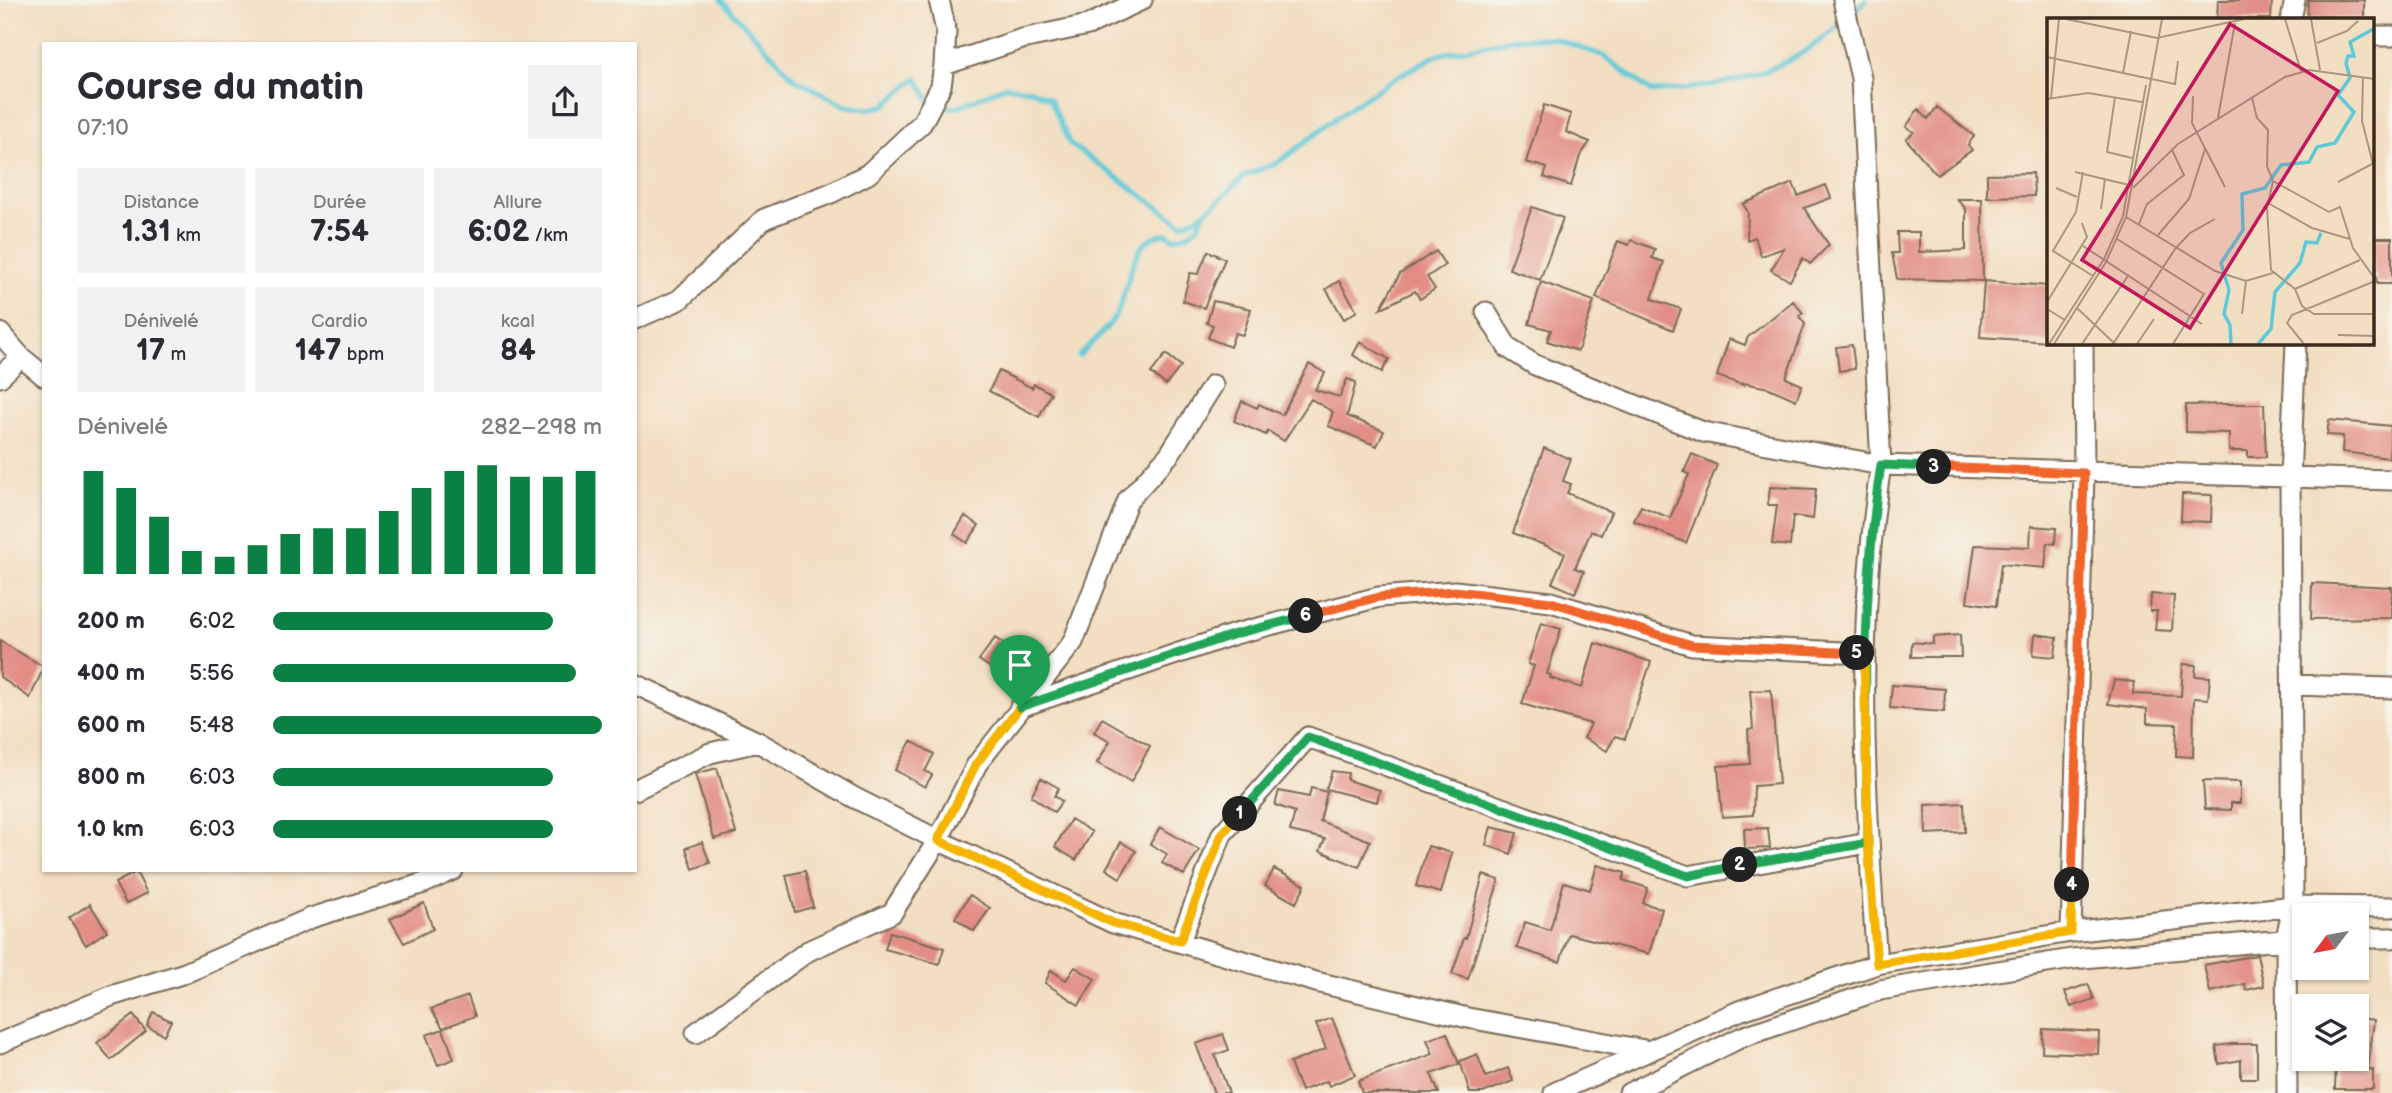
<!DOCTYPE html>
<html lang="fr">
<head>
<meta charset="utf-8">
<style>
  body { margin:0; font-family:"Balsamiq Sans",sans-serif; background:#f2f2f3; color:#2b2b33; height:100vh; display:flex; flex-direction:column; font-size:26px; white-space:nowrap }
  * { box-sizing:border-box; margin:0 }
  p { font-size:23px; color:#7c7c81 }
  .icon { flex:none; width:38px; height:38px; fill:none; stroke:currentColor; stroke-width:2; stroke-linecap:round; stroke-linejoin:round }
  .map { position:relative; flex:1; overflow:hidden }
  .side { position:absolute; left:42px; top:42px; width:595px; height:830px; display:flex; flex-direction:column; background:#fff; border-radius:0px; box-shadow:0 2px 5px #0004 }
  .side>* { flex:none }
  .needle { width:46px; rotate:238deg }
  .fabs { position:absolute; left:2292px; top:903px; display:grid; gap:14px }
  .fabs a { display:grid; place-items:center; width:77px; height:77px; border-radius:0px; background:#fff; box-shadow:0 2px 5px #0004; font-size:35px }
  .pin { position:absolute; display:grid; place-items:center; width:60px; height:60px; color:#fff; margin:-72px -30px; border-radius:50% 50% 50% 0; rotate:-45deg; box-shadow:0 0 7px #0007 }
  .pin .icon { rotate:45deg }
  .km { position:absolute; width:35px; height:35px; margin:-18px; border-radius:50%; background:#222; color:#fff; font-size:19px; line-height:35px; text-align:center }
  .round { display:grid; place-items:center; flex:none; width:74px; height:74px; border-radius:0px; background:#f2f2f3 }
  .summary { display:flex; align-items:center; justify-content:space-between; height:119px; padding:0 35px }
  h1 { font-size:38px; font-weight:700; line-height:52px }
  .figures { display:grid; grid-template-columns:repeat(3,1fr); gap:10px; height:119px; padding:7px 35px }
  .figures div { display:grid; align-content:center; border-radius:0px; background:#f2f2f3; text-align:center }
  .figures b { font-size:30px; font-weight:700 }
  .figures small { font-size:19px; font-weight:400 }
  .figures p { font-size:19px }
  .chart { height:196px; padding:14px 35px }
  .chart p { display:flex; justify-content:space-between }
  .chart svg { width:100%; height:126px; margin-top:7px; stroke:#0b8043; stroke-width:6 }
  ul { padding:0 35px; list-style:none; font-size:23px }
  li { display:grid; grid-template-columns:112px 84px 1fr; align-items:center; height:52px }
  li i { height:18px; border-radius:9px; background:#0b8043 }
  .map>svg:first-child { display:block }
  .lines { fill:none; stroke-linecap:round; stroke-linejoin:round }
  .stream { stroke:#5ec9d8; stroke-width:5 }
  .building { fill:#e28e84 }
  .minor-casing { stroke:#7b6957; stroke-width:23 }
  .minor { stroke:#fff; stroke-width:19 }
  .split-1-casing { stroke:#fff; stroke-width:14 }
  .split-2-casing { stroke:#fff; stroke-width:14 }
  .split-3-casing { stroke:#fff; stroke-width:14 }
  .split-4-casing { stroke:#fff; stroke-width:14 }
  .split-5-casing { stroke:#fff; stroke-width:14 }
  .split-6-casing { stroke:#fff; stroke-width:14 }
  .split-7-casing { stroke:#fff; stroke-width:14 }
  .split-1 { stroke:#f5b400; stroke-width:9 }
  .split-2 { stroke:#22a559; stroke-width:9 }
  .split-3 { stroke:#22a559; stroke-width:9 }
  .split-4 { stroke:#f0652b; stroke-width:9 }
  .split-5 { stroke:#f5b400; stroke-width:9 }
  .split-6 { stroke:#f0652b; stroke-width:9 }
  .split-7 { stroke:#22a559; stroke-width:9 }
  .inset-river { fill:none; stroke:#5ec9d8; stroke-width:3.5 }
  .inset-road { fill:none; stroke:#a99680; stroke-width:2 }
  .view { fill:#c2185b; fill-opacity:0.15; stroke:#c2185b; stroke-width:3.5 }
  .inset-edge { fill:none; stroke:#3b2a1e; stroke-width:3.5 }
</style>
</head>
<body>
<div class="map">
<svg width="2392" height="1093" viewBox="0 0 2392 1093">
  <rect width="100%" height="100%" fill="#f7f3e8"/>
  <filter id="ink" filterUnits="userSpaceOnUse"><feTurbulence type="fractalNoise" baseFrequency=".0143" numOctaves="2"/><feDisplacementMap in="SourceGraphic" scale="14" xChannelSelector="R" yChannelSelector="G"/><feConvolveMatrix kernelMatrix="1 2 1 2 8 2 1 2 1" color-interpolation-filters="sRGB"/></filter>
  <filter id="wash" filterUnits="userSpaceOnUse"><feTurbulence type="fractalNoise" baseFrequency=".00686" numOctaves="4" result="noise"/><feDisplacementMap in="SourceGraphic" scale="28" xChannelSelector="R" yChannelSelector="G"/><feGaussianBlur stdDeviation="1.57" result="paint"/><feColorMatrix in="noise" values="0 0 0 0 0 0 0 0 0 0 0 0 0 0 0 0 0 1.4 0 .05"/><feComposite in="paint" operator="in"/></filter>
  <g filter="url(#wash)">
    <rect width="100%" height="100%" fill="#f2dec1"/>
    <g class="lines">
      <!-- stream -->
      <path class="stream" d="M721 0 795 79 847 106 867 109 884 106 917 78 929 100
        M1851 15 1866 0
        M937 105 942 108 958 107 1005 86 1032 90 1050 99 1070 144 1182 224 1198 217 1221 199 1244 176 1279 162 1352 106 1398 76 1437 55 1516 38H1553L1604 56 1652 92C1728 86 1786 76 1843 21
        M1079 356C1092 342 1106 332 1116 315 1131 287 1129 234 1168 234L1172 238C1190 236 1197 231 1204 214"/>
    </g>
    <g id="blocks">
      <!-- building -->
      <path class="building" d="M2218 0H2272L2271 19H2217Z
        M2308 0H2364V19H2307Z
        M1544 105 1571 114 1566 132 1590 142 1580 156 1571 186 1544 177 1547 168 1526 162Z
        M1937 107 1974 136 1968 145 1972 150 1937 175 1906 139 1914 132 1906 127 1918 109 1928 119Z
        M2033 173 2034 196 1987 197V174Z
        M1793 183 1798 196 1826 185 1831 198 1804 208 1829 245 1810 264 1803 258 1790 281 1771 270 1784 248 1761 256 1755 237 1747 240 1748 212 1743 204Z
        M1957 199H1982L1983 281 1897 279 1892 253H1898L1897 232H1919V252L1966 250V209Z
        M1532 207 1563 218 1540 280 1509 269Z
        M2373 238H2392V284H2377L2376 275H2373Z
        M1631 240 1655 249 1652 258 1664 262 1652 299 1681 309 1673 330 1596 298 1618 241 1629 245Z
        M1208 251 1225 259 1204 308 1183 301 1190 273 1198 274Z
        M1436 251 1445 265 1427 277 1435 289 1420 299 1415 291 1380 309 1400 274Z
        M1339 281 1357 311 1344 319 1326 289Z
        M1984 281 2049 286V342L1980 337Z
        M1541 282 1594 301 1578 351 1547 341 1551 330 1529 324Z
        M1213 301 1251 309 1243 335 1235 333 1230 347 1208 338 1213 325 1207 323Z
        M1793 301 1803 313 1799 316 1805 324 1786 378 1802 385 1796 400 1769 388 1743 383V385L1717 376 1729 339 1745 345 1748 337Z
        M1360 342 1389 359 1382 372 1353 355Z
        M1852 345 1855 369 1839 371 1836 347Z
        M1166 354 1181 366 1166 385 1151 373Z
        M1309 364 1325 373 1315 390 1340 397 1347 379 1356 382 1347 416 1384 431 1377 446 1328 426 1333 412 1311 399 1284 441 1268 431 1266 435 1234 421 1242 401 1257 408 1259 404 1282 415Z
        M999 371 1032 388 1034 384 1051 393 1039 417 989 391Z
        M2228 404H2264L2266 457H2248V451H2229V433L2186 432V405Z
        M2329 420 2391 426 2389 458 2342 452 2343 436 2327 435Z
        M1544 448 1571 459 1563 481 1571 484 1567 493 1611 512 1601 535 1591 531 1575 568 1584 571 1575 593 1552 583 1565 553 1513 533Z
        M1692 454 1717 465 1686 543 1634 521 1641 506 1670 518 1689 474 1684 472Z
        M1770 487 1816 489 1813 519 1793 516 1790 546 1772 544 1777 505H1768Z
        M2182 494 2212 495 2211 522 2181 521Z
        M965 516 979 525 967 543 954 534Z
        M2031 526 2056 528 2055 544 2047 543 2045 568 2001 564 1996 606 1967 602 1975 545 2030 547Z
        M2312 583 2392 587V618L2311 619Z
        M2151 594 2174 596 2172 631 2155 630 2157 611H2150Z
        M1541 623 1561 629 1547 674 1551 675 1550 678 1582 688 1595 643 1651 662 1625 739 1615 736 1607 751 1584 738 1591 724 1522 704 1534 666 1528 664Z
        M2035 634 2057 637 2055 657 2033 655Z
        M1960 635 1961 657H1911L1912 642 1933 644V637Z
        M995 638 1013 650 998 673 979 660Z
        M0 641 44 667 30 698 0 677Z
        M2183 664 2196 665 2195 676 2210 677 2208 699 2194 698 2193 757 2176 756 2177 724 2147 723V709L2108 704 2114 680 2134 682 2133 694 2181 696Z
        M1892 685 1945 689 1944 712 1890 708Z
        M1771 690 1779 784 1754 786 1753 815 1722 817 1718 766 1750 764 1748 730 1753 729 1750 691Z
        M1102 718 1150 746 1131 782 1097 763 1110 741 1094 732Z
        M911 741 934 754 925 771 932 775 925 787 895 770Z
        M717 768 736 833 714 839 695 774Z
        M1332 771 1348 773 1347 780 1380 790 1377 802 1326 789Z
        M1041 778 1059 788 1054 796 1062 801 1054 812 1031 796Z
        M2203 781 2240 782V803H2231V810L2205 809Z
        M1311 788 1327 792 1320 821 1370 841 1359 867 1320 851 1325 839 1290 831 1295 812 1275 805 1279 791 1309 797Z
        M1964 803 1965 832 1926 834 1925 805Z
        M1071 819 1092 832 1076 860 1055 847Z
        M1160 827 1199 850 1184 875 1162 863 1167 854 1150 844Z
        M1491 827 1517 833 1511 854 1486 845Z
        M1768 828 1770 848 1745 849 1744 829Z
        M702 842 710 863 693 869 686 848Z
        M1121 842 1136 851 1120 878 1106 869Z
        M1428 846 1452 853 1441 893 1416 886Z
        M1597 865 1625 873 1623 880 1648 888 1643 903 1662 909 1649 954 1569 934 1560 962 1517 948 1525 922 1550 930 1564 882 1590 890Z
        M1274 869 1305 885 1296 903 1265 886Z
        M805 871 813 907 795 912 786 875Z
        M136 872 147 893 126 904 115 883Z
        M1483 875 1499 880 1468 979 1452 974 1464 938H1466Z
        M970 895 990 908 974 931 955 918Z
        M424 903 433 929 404 943 390 919Z
        M90 904 107 931 86 945 69 918Z
        M890 932 944 948 939 964 885 949Z
        M2257 955 2264 986 2246 990 2245 984 2210 992 2204 965Z
        M1075 967 1095 979 1079 1005 1045 983 1051 970 1066 980Z
        M2088 984 2094 999 2071 1007 2065 992Z
        M468 996 475 1016 443 1028 431 1009Z
        M153 1012 171 1021 164 1035 147 1026Z
        M133 1015 146 1031 111 1060 97 1043Z
        M1332 1018 1355 1075 1329 1086 1327 1081 1301 1091 1290 1063 1326 1049 1316 1024Z
        M2357 1018 2374 1020 2368 1070H2373V1089H2335L2336 1059H2357Z
        M443 1029 454 1059 438 1065 426 1035Z
        M2043 1029 2099 1032 2098 1054 2042 1052Z
        M1447 1033 1459 1064 1431 1074 1439 1093H1362L1358 1081 1433 1054 1427 1040Z
        M1223 1034 1229 1050 1215 1055 1229 1093H1214L1196 1044Z
        M2232 1044H2257V1078H2241V1060L2219 1064 2216 1046Z
        M1477 1054 1486 1077 1508 1068 1513 1081 1483 1093H1470L1460 1061Z"/>
    </g>
  </g>
  <g filter="url(#ink)">
    <use href="#blocks" fill-opacity="0" stroke="#7b6957" stroke-width="2"/>
    <g class="lines">
      <!-- minor casing -->
      <g class="minor-casing">
        <path id="minor" d="M939 0 946 31 944 65
          M1843 0 1861 78 1881 465C1855 630 1865 798 1877 964
          M2291 19 2295 0
          M2373 36H2392
          M1486 312 1508 348 1535 365 1703 432 1881 465 2392 480
          M635 319 679 300 764 219 831 193 868 174 922 123 941 86 944 65 1022 39 1088 25 1142 0
          M0 333 21 357 44 376
          M0 377 21 357
          M635 684 758 742 855 798 938 840 1113 923 1316 982 1468 1018 1650 1051
          M2292 685 2392 688
          M1020 707 1235 634 1379 597 1455 591 1551 602 1692 645 1864 653
          M635 790 710 753 758 742
          M2071 932 2084 473 2083 343
          M2357 938H2392
          M1180 941 1222 834 1308 737 1688 876 1868 843
          M696 1033 808 951 892 913 938 840 977 764 1073 642 1128 500 1169 455 1213 385
          M0 1043 111 996 185 973 311 918 424 883 453 870
          M1554 1093 1739 1011 1877 964 2071 932 2293 906 2392 907
          M1629 1093 1742 1037 1880 990 2072 959 2305 938
          M2287 1093 2286 938 2293 906 2290 478 2296 343"/>
      </g>
      <!-- minor -->
      <use href="#minor" class="minor"/>
    </g>
  </g>
  <g class="lines" filter="url(#ink)">
    <!-- split-1 casing -->
    <g class="split-1-casing">
      <path id="split-1" d="M1020 707 976 764 938 840 1113 923 1180 941 1222 834 1240 814"/>
    </g>
    <!-- split-2 casing -->
    <g class="split-2-casing">
      <path id="split-2" d="M1240 814 1308 737 1688 876 1740 865"/>
    </g>
    <!-- split-3 casing -->
    <g class="split-3-casing">
      <path id="split-3" d="M1740 865 1868 843C1865 716 1861 591 1881 465L1934 467"/>
    </g>
    <!-- split-4 casing -->
    <g class="split-4-casing">
      <path id="split-4" d="M1934 467 2084 473 2072 885"/>
    </g>
    <!-- split-5 casing -->
    <g class="split-5-casing">
      <path id="split-5" d="M1857 653H1864L1868 843 1877 964 2071 932 2072 885"/>
    </g>
    <!-- split-6 casing -->
    <g class="split-6-casing">
      <path id="split-6" d="M1306 616 1379 597 1455 591 1551 602 1692 645 1857 653"/>
    </g>
    <!-- split-7 casing -->
    <g class="split-7-casing">
      <path id="split-7" d="M1020 707 1235 634 1306 616"/>
    </g>
    <!-- split-1 -->
    <use href="#split-1" class="split-1"/>
    <!-- split-2 -->
    <use href="#split-2" class="split-2"/>
    <!-- split-3 -->
    <use href="#split-3" class="split-3"/>
    <!-- split-4 -->
    <use href="#split-4" class="split-4"/>
    <!-- split-5 -->
    <use href="#split-5" class="split-5"/>
    <!-- split-6 -->
    <use href="#split-6" class="split-6"/>
    <!-- split-7 -->
    <use href="#split-7" class="split-7"/>
  </g>
  <!-- overview -->
  <g transform="translate(2047 18)">
    <rect width="327" height="327" fill="#f2dec1"/>
    <path class="inset-river" d="M184 326 183 307 177 296 182 272 174 245 196 212 195 176 218 170 234 147 262 144 270 129 288 125 307 94 291 77 303 60 299 45 301 38H307L303 24 328 10M211 326 224 311 228 274 253 245 259 224 270 225 274 215"/>
    <path class="inset-road" d="M19 1 110 20 197 1M238 1 254 53M264 1 273 52M270 25 300 13 311 3M0 39 128 66 131 43M76 55 84 13M316 60 315 103 326 146M146 78 145 105 178 169M68 79 60 134 85 140M4 80 12 1M205 80 210 100 221 112 220 148 226 163 220 190 224 252 248 271 255 288 267 296H328M0 81 41 75 95 84M171 100 188 5M28 154 82 167M36 154 29 194 6 233 46 258M226 163 282 194 293 189 306 230 328 261M291 164 325 146M9 170 30 179M86 170 131 126 238 59 262 52 328 61M221 185 265 210 303 221M54 191 58 161M79 199 168 253 199 263 226 255M92 206 100 186 137 157 125 132M111 217 142 181 158 131M70 221 157 276 126 326M36 228 155 306M248 271 313 242M0 284 40 219 35 205M30 290 67 325M0 291 18 302M195 296 199 263M291 317 328 318M2 326 57 241 76 198 99 67M7 326 59 244 79 199 115 1M35 326 81 258M66 326 128 231 143 215 168 201M90 326 107 301M257 326 240 305 245 297 328 263"/>
    <path class="view" d="M183 6 291 73 143 310 35 242Z"/>
    <rect width="327" height="327" class="inset-edge"/>
  </g>
</svg>
<div class="fabs">
<a><svg class="needle" viewBox="-14 -14 28 28"><path d="M0-13l5 13h-10z" fill="#e53935"/><path d="M0 13l5-13h-10z" fill="#7c7c81"/></svg></a>
<a><svg class="icon" aria-label="layers" viewBox="0 0 24 24"><path d="M12 4l9 5-9 5-9-5zM3 14l9 5 9-5"/></svg></a>
</div>
<div class="pin" style="left:1020px;top:707px;background:#1e9e55"><svg class="icon" aria-label="arrive" viewBox="0 0 24 24"><path d="M6 21V4h12l-3 4 3 4H6"/></svg></div>
<b class="km" style="left:1240px;top:814px">1</b>
<b class="km" style="left:1740px;top:865px">2</b>
<b class="km" style="left:1934px;top:467px">3</b>
<b class="km" style="left:2072px;top:885px">4</b>
<b class="km" style="left:1857px;top:653px">5</b>
<b class="km" style="left:1306px;top:616px">6</b>
<section class="side">
<div class="summary"><div><h1>Course du matin</h1><p>07:10</p></div><a class="round"><svg class="icon" aria-label="share" viewBox="0 0 24 24"><path d="M12 15V3M7 8l5-5 5 5M5 13v7h14v-7"/></svg></a></div>
<div class="figures">
<div><p>Distance</p><b>1.31<small> km</small></b></div>
<div><p>Durée</p><b>7:54</b></div>
<div><p>Allure</p><b>6:02<small> /km</small></b></div>
</div>
<div class="figures">
<div><p>Dénivelé</p><b>17<small> m</small></b></div>
<div><p>Cardio</p><b>147<small> bpm</small></b></div>
<div><p>kcal</p><b>84</b></div>
</div>
<div class="chart"><p><span>Dénivelé</span>282–298 m</p>
<svg viewBox="0 0 160 44" preserveAspectRatio="none"><path d="M5 44V8M15 44V14M25 44V24M35 44V36M45 44V38M55 44V34M65 44V30M75 44V28M85 44V28M95 44V22M105 44V14M115 44V8M125 44V6M135 44V10M145 44V10M155 44V8"/></svg>
</div>
<ul>
<li><b>200 m</b>6:02<i style="width:85%"></i></li>
<li><b>400 m</b>5:56<i style="width:92%"></i></li>
<li><b>600 m</b>5:48<i style="width:100%"></i></li>
<li><b>800 m</b>6:03<i style="width:85%"></i></li>
<li><b>1.0 km</b>6:03<i style="width:85%"></i></li>
</ul>
</section>
</div>
</body>
</html>
